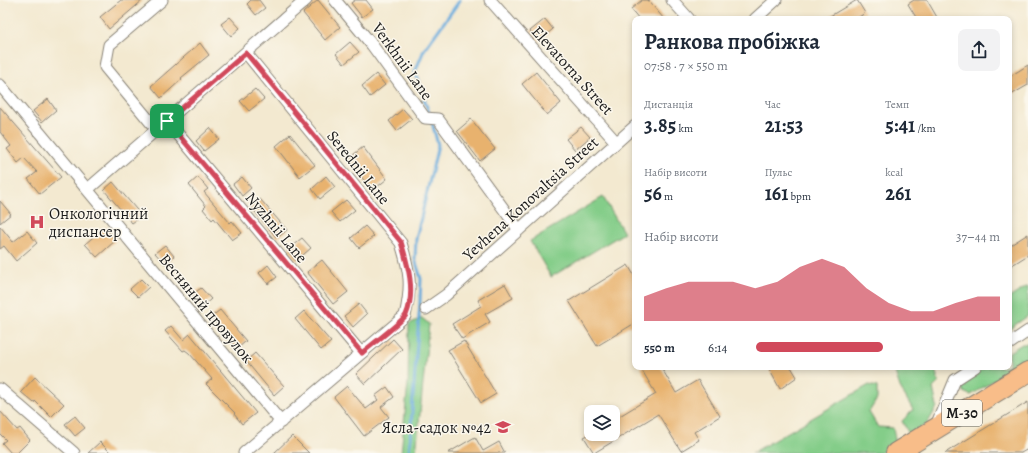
<!DOCTYPE html>
<html lang="uk">
<head>
<meta charset="utf-8">
<style>
  body { margin:0; font-family:Alegreya,serif; background:#f2f2f3; color:#1f2937; height:100vh; display:flex; flex-direction:column; font-size:15px; white-space:nowrap }
  * { box-sizing:border-box; margin:0 }
  p { font-size:13px; color:#747a83 }
  .icon { flex:none; width:22px; height:22px; fill:none; stroke:currentColor; stroke-width:2; stroke-linecap:round; stroke-linejoin:round }
  .map { position:relative; flex:1; overflow:hidden }
  .sheet { position:absolute; left:632px; top:16px; width:380px; height:354px; display:flex; flex-direction:column; background:#fff; border-radius:8px; box-shadow:0 2px 6px #0003 }
  .sheet>* { flex:none }
  .controls { position:absolute; left:584px; top:405px; display:grid; gap:8px }
  .controls a { display:grid; place-items:center; width:36px; height:36px; border-radius:8px; background:#fff; box-shadow:0 2px 6px #0003; font-size:20px }
  .pin { position:absolute; display:grid; place-items:center; width:34px; height:34px; color:#fff; margin:-17px; border-radius:8px; box-shadow:0 2px 6px #0006 }
  .round { display:grid; place-items:center; flex:none; width:42px; height:42px; border-radius:8px; background:#f2f2f3 }
  .summary { display:flex; align-items:center; justify-content:space-between; height:68px; padding:0 12px }
  h1 { font-size:22px; font-weight:700; line-height:30px }
  .stats { display:grid; grid-template-columns:repeat(3,1fr); gap:6px; height:68px; padding:4px 12px }
  .stats div { display:grid; align-content:center }
  .stats b { font-size:20px; font-weight:700 }
  .stats small { font-size:11px; font-weight:400 }
  .stats p { font-size:11px }
  .chart { height:112px; padding:8px 12px }
  .chart p { display:flex; justify-content:space-between }
  .chart svg { width:100%; height:72px; margin-top:4px; fill:#d1495b; opacity:.7 }
  ul { padding:0 12px; list-style:none; font-size:13px }
  li { display:grid; grid-template-columns:64px 48px 1fr; align-items:center; height:30px }
  li i { height:10px; border-radius:5px; background:#d1495b }
  .map>svg:first-child { display:block }
  .green { fill:#84cd89; stroke:#507452 }
  .lines { fill:none; stroke-linecap:round; stroke-linejoin:round }
  .stream { stroke:#67abdc; stroke-width:3 }
  .building { fill:#e8b26e }
  .street-casing { stroke:#888276; stroke-width:13 }
  .highway-casing { stroke:#888276; stroke-width:22 }
  .street { stroke:#fff; stroke-width:11 }
  .highway { stroke:#f8bd89; stroke-width:20 }
  .route-casing { stroke:#fff; stroke-width:8 }
  .route { stroke:#d1495b; stroke-width:5 }
  .labels { text-anchor:middle; stroke-width:3; stroke-linejoin:round; paint-order:stroke }
  .shield { fill:#fbf7ec; stroke:#5f5e5a; stroke-width:1 }
  .shield-label { font-size:15px; font-weight:bold; fill:#1c1c1c }
  .street-label { font-size:16px; fill:#1c1c1c; stroke:#fbf7ec }
  .poi-label { font-size:16px; fill:#1c1c1c; stroke:#fbf7ec; text-anchor:start }
</style>
</head>
<body>
<div class="map">
<svg width="1028" height="453" viewBox="0 0 1028 453">
  <rect width="100%" height="100%" fill="#fbf7ec"/>
  <filter id="ink" filterUnits="userSpaceOnUse"><feTurbulence type="fractalNoise" baseFrequency=".025" numOctaves="2"/><feDisplacementMap in="SourceGraphic" scale="8" xChannelSelector="R" yChannelSelector="G"/><feConvolveMatrix kernelMatrix="1 2 1 2 8 2 1 2 1" color-interpolation-filters="sRGB"/></filter>
  <filter id="wash" filterUnits="userSpaceOnUse"><feTurbulence type="fractalNoise" baseFrequency=".012" numOctaves="4" result="noise"/><feDisplacementMap in="SourceGraphic" scale="16" xChannelSelector="R" yChannelSelector="G"/><feGaussianBlur stdDeviation="0.9" result="paint"/><feColorMatrix in="noise" values="0 0 0 0 0 0 0 0 0 0 0 0 0 0 0 0 0 1.4 0 .05"/><feComposite in="paint" operator="in"/></filter>
  <g filter="url(#wash)">
    <rect width="100%" height="100%" fill="#f3e9d0"/>
    <!-- green -->
    <path class="green" d="M603 197 624 233 551 277 530 241Z
      M1028 286V316L1009 329V298Z
      M422 318 429 324 416 453H401L408 383 409 324Z
      M1022 344H1028L1026 360 971 395 965 393 962 388 963 382 986 367H1009V352Z
      M898 367H934L939 382 933 388 937 407 927 424 909 434 902 421 913 410 900 387 894 369Z
      M869 385 877 387V399L869 412 878 427 893 428 896 444 880 453H752Z"/>
    <g class="lines">
      <!-- stream -->
      <path class="stream" d="M430 116 415 72 424 50 460 0
        M409 453 420 302 421 279 415 259 416 239 438 145 432 122"/>
    </g>
    <g id="blocks">
      <!-- building -->
      <path class="building" d="M121 0H143L109 29 100 17Z
        M251 0H259L265 8 256 15 247 4Z
        M318 0 340 27 325 40 303 13Z
        M355 0H366L373 9 362 17 351 3Z
        M642 0H648L664 19H639L631 9Z
        M857 0 865 13 856 19H825Z
        M914 0H927L938 19H917L908 4Z
        M230 17 240 28 231 36 221 24Z
        M545 19 553 29 539 41 530 31Z
        M350 42 359 52 344 64 336 54Z
        M200 43 209 55 181 78 182 79 161 98 151 86Z
        M1028 65V85L1009 96V77Z
        M536 72 561 103 547 115 522 84Z
        M376 74 385 85 370 97 362 86Z
        M255 89 264 99 249 111 240 101Z
        M48 99 56 110 42 122 33 111Z
        M0 107 61 177 40 194 28 179 37 172 24 158 18 163 7 149 11 146 0 132Z
        M403 109 412 119 397 131 389 121Z
        M471 119 495 149 480 161 457 131Z
        M581 127 590 137 575 150 566 139Z
        M210 128 219 139 204 151 196 141Z
        M290 134 315 165 300 177 276 146Z
        M363 147 387 179 372 191 348 159Z
        M326 176 335 187 320 199 312 189Z
        M198 177 208 189 204 192 230 223 232 221 242 233 232 240 214 218 212 220 203 209 206 206 189 185Z
        M242 177 251 188 242 196 233 184Z
        M113 182 142 216 132 223 104 190Z
        M260 199 287 230 277 238 251 207Z
        M346 200 355 210 340 222 331 212Z
        M0 201 11 214 0 223Z
        M0 226 13 242 27 231 37 243 16 261 4 246 0 249Z
        M365 226 374 236 359 248 351 238Z
        M105 227 116 240 97 257 85 244Z
        M1028 234V255L1009 267V246Z
        M302 238 311 248 296 261 287 250Z
        M165 245 174 256 165 264 155 253Z
        M322 260 348 292 333 304 307 272Z
        M268 265 277 277 268 284 259 273Z
        M628 265 635 277V323L597 346 569 301Z
        M141 279 149 287 138 297 130 289Z
        M505 284 513 298 485 314 490 322 462 339 452 324 481 306 478 300Z
        M201 288 211 299 202 307 192 295Z
        M359 304 367 314 353 327 344 316Z
        M220 310 246 341 237 349 211 317Z
        M304 311 331 342 321 350 295 319Z
        M171 326 183 340 190 334 256 413 242 424 234 414 235 413 206 384 212 379 189 353 185 350 183 351 165 331Z
        M393 339 402 349 365 384 356 374Z
        M464 341 496 394 481 403 448 350Z
        M255 353 284 386 274 395 246 361Z
        M640 367H661L676 393 698 380 720 416 694 432 699 440 681 451 658 414 594 453 584 437 590 434H613V420L656 394Z
        M768 367H791L797 377 780 389Z
        M35 377 64 404 51 417 35 401 34 403 21 392Z
        M347 386 366 409 378 400 375 396 387 387 394 397 381 407 389 417 364 436 334 397Z
        M1028 402V449L1021 453H945Z
        M0 411 17 430 20 428 30 440 17 453H11L2 443 6 440 0 434Z
        M75 416 85 428 75 436 65 424Z
        M292 436 309 453H274Z
        M475 437 483 451 499 442 505 453H448Z
        M100 442 111 453H88Z"/>
    </g>
  </g>
  <g filter="url(#ink)">
    <use href="#blocks" fill-opacity="0" stroke="#888276" stroke-width="1"/>
    <g class="lines">
      <!-- street casing -->
      <g class="street-casing">
        <path id="street" d="M335 0 372 45 425 118 438 119 519 230
          M490 0 616 142
          M672 0 689 19
          M755 19 776 0
          M0 85 281 422
          M167 121 361 353
          M157 130 105 67 109 45 162 0
          M88 189 306 0
          M426 309 446 295 635 126
          M1009 344 1028 331
          M0 389 74 453
          M935 428 955 380 975 367
          M244 453 405 316C412 286 410 272 401 243L246 53"/>
      </g>
      <!-- highway casing -->
      <g class="highway-casing">
        <path id="highway" d="M896 453 1028 372"/>
      </g>
      <!-- street -->
      <use href="#street" class="street"/>
      <!-- highway -->
      <use href="#highway" class="highway"/>
    </g>
  </g>
  <g class="lines" filter="url(#ink)">
    <!-- route casing -->
    <g class="route-casing">
      <path id="route" d="M246 53 401 242C408 265 416 292 406 315 402 322 370 346 362 353L167 121Z"/>
    </g>
    <!-- route -->
    <use href="#route" class="route"/>
  </g>
  <!-- icons -->
  <defs>
    <g id="hospital-bare" transform="scale(1.2)"><path d="M-5-5h3v3.5h4V-5h3V5h-3V1.5h-4V5h-3Z" fill="#d1495b" stroke="#fbf7ec" stroke-width="2.5" paint-order="stroke"/></g>
    <g id="school-bare" transform="scale(1.2)"><path d="M0-5L7-2L0 1L-7-2ZM-4 1L0 2.5L4 1V4Q0 6-4 4Z" fill="#d1495b" stroke="#fbf7ec" stroke-width="2.5" paint-order="stroke"/></g>
  </defs>
  <g fill-rule="evenodd">
    <use href="#hospital-bare" x="37" y="222"/>
    <use href="#school-bare" x="503" y="427"/>
  </g>
  <g class="labels">
    <!-- shield labels -->
    <rect class="shield" x="942" y="400" width="40" height="26" rx="3"/>
    <g class="shield-label">
      <text x="962" y="418">М-30</text>
    </g>
    <!-- street labels -->
    <g class="street-label">
      <text transform="translate(403 61) rotate(54)" y="6">Verkhnii Lane</text>
      <text transform="translate(573 70) rotate(48)" y="6">Elevatorna Street</text>
      <text transform="translate(359 167) rotate(51)" y="6">Serednii Lane</text>
      <text transform="translate(530 198) rotate(-42)" y="6">Yevhena Konovaltsia Street</text>
      <text transform="translate(277 227) rotate(50)" y="6">Nyzhnii Lane</text>
      <text transform="translate(207 308) rotate(50)" y="6">Весняний провулок</text>
    </g>
    <!-- poi labels -->
    <g class="poi-label">
      <text x="49" y="219">Онкологічний<tspan x="49" dy="18">диспансер</tspan></text>
      <text x="491" y="433" text-anchor="end">Ясла-садок №42</text>
    </g>
  </g>
</svg>
<div class="controls">
<a><svg class="icon" aria-label="layers" viewBox="0 0 24 24"><path d="M12 4l9 5-9 5-9-5zM3 14l9 5 9-5"/></svg></a>
</div>
<div class="pin" style="left:167px;top:121px;background:#1e9e55"><svg class="icon" aria-label="arrive" viewBox="0 0 24 24"><path d="M6 21V4h12l-3 4 3 4H6"/></svg></div>
<section class="sheet">
<div class="summary"><div><h1>Ранкова пробіжка</h1><p>07:58 · 7 × 550 m</p></div><a class="round"><svg class="icon" aria-label="share" viewBox="0 0 24 24"><path d="M12 15V3M7 8l5-5 5 5M5 13v7h14v-7"/></svg></a></div>
<div class="stats">
<div><p>Дистанція</p><b>3.85<small> km</small></b></div>
<div><p>Час</p><b>21:53</b></div>
<div><p>Темп</p><b>5:41<small> /km</small></b></div>
</div>
<div class="stats">
<div><p>Набір висоти</p><b>56<small> m</small></b></div>
<div><p>Пульс</p><b>161<small> bpm</small></b></div>
<div><p>kcal</p><b>261</b></div>
</div>
<div class="chart"><p><span>Набір висоти</span>37–44 m</p>
<svg viewBox="0 0 160 44" preserveAspectRatio="none"><path d="M0 44V29L10 24L20 20L30 20L40 20L50 24L60 20L70 11L80 6L90 11L100 24L110 33L120 38L130 38L140 33L150 29L160 29V44z"/></svg>
</div>
<ul>
<li><b>550 m</b>6:14<i style="width:52%"></i></li>
</ul>
</section>
</div>
</body>
</html>
